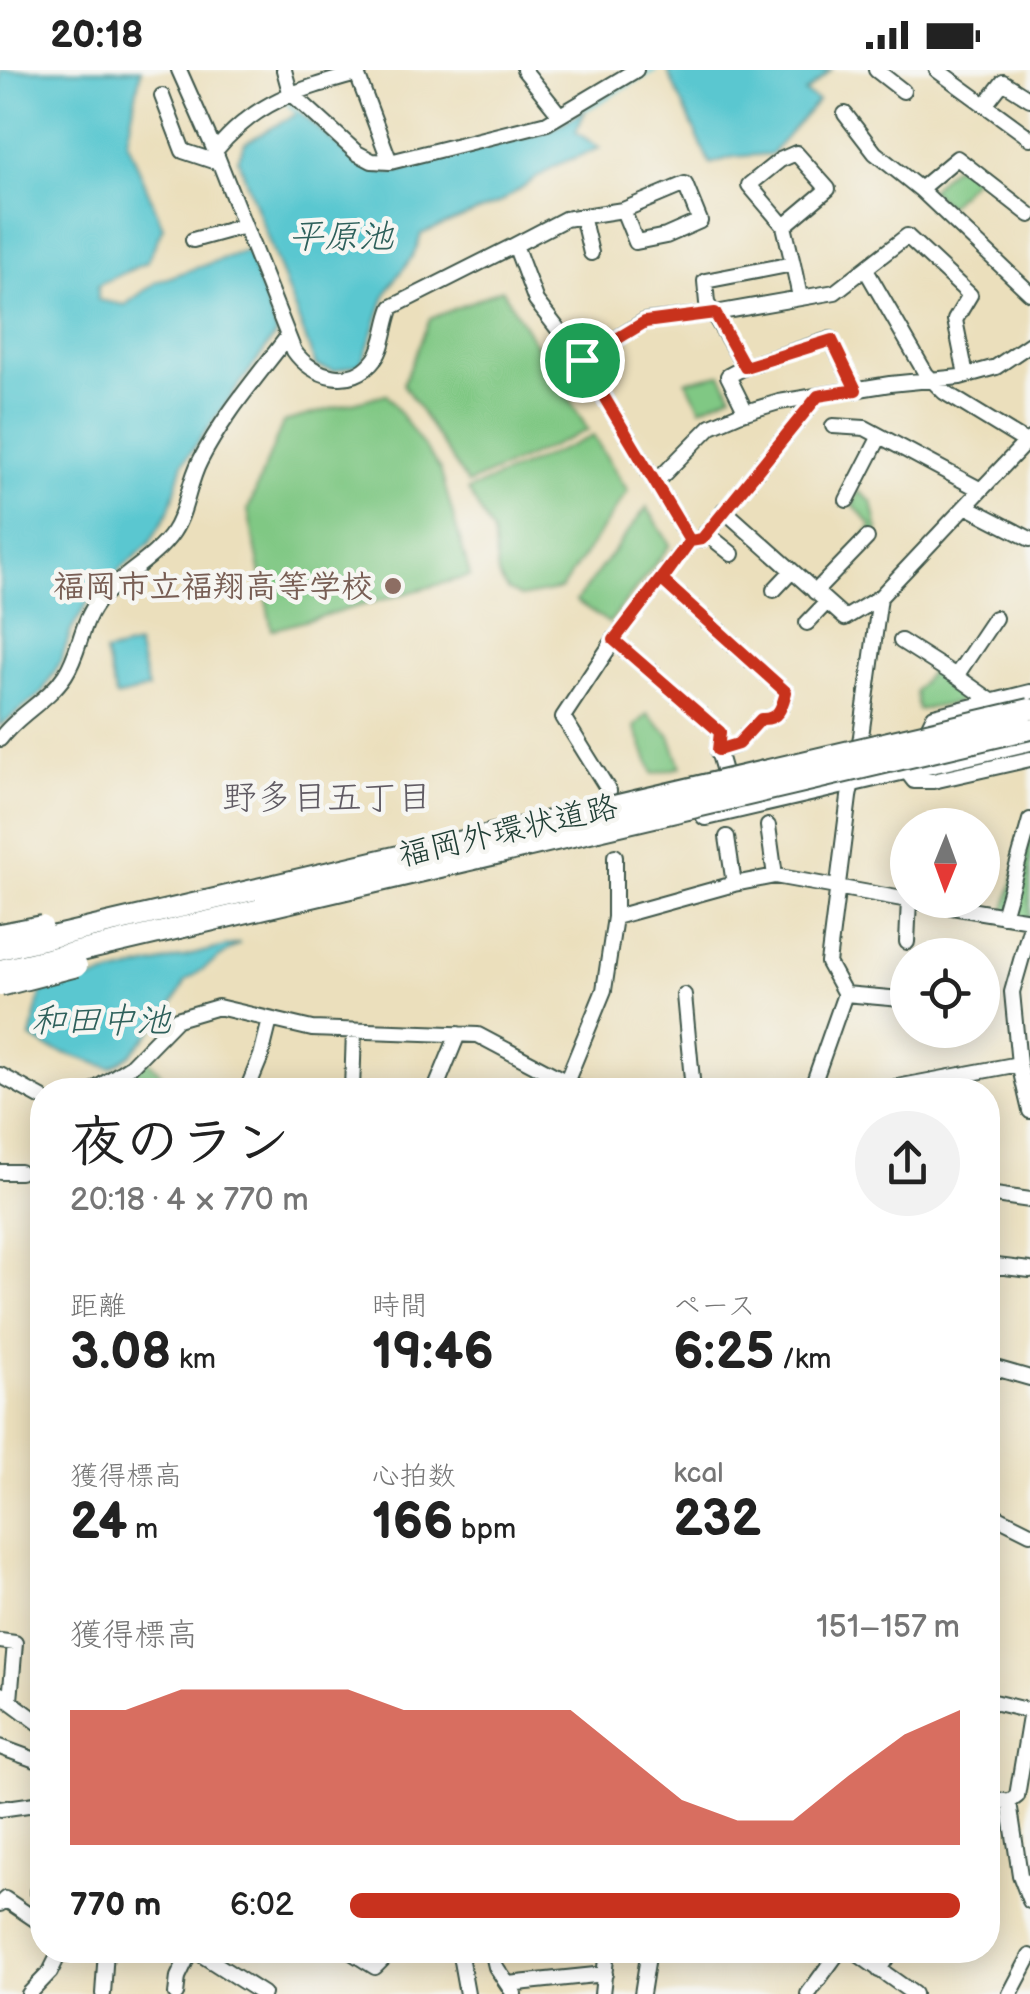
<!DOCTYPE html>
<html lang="ja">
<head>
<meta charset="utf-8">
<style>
  body { margin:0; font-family:"Balsamiq Sans","Klee One",sans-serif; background:#f2f2f2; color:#222; height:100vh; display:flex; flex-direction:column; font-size:38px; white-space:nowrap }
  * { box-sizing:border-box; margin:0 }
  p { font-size:32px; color:#767676 }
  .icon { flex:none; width:55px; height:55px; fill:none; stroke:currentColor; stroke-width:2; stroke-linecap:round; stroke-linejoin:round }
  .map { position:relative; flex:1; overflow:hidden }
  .drawer { position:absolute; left:30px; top:1008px; width:970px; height:885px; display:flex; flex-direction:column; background:#fff; border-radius:40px; box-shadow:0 5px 25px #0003 }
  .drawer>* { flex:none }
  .needle { width:65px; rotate:181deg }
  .fabs { position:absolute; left:890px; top:738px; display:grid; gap:20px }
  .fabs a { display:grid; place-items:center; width:110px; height:110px; border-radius:50%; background:#fff; box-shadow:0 5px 25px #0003; font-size:50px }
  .pin { position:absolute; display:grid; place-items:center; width:85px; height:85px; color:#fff; margin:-42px; border:5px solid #fff; border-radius:50%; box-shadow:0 2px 10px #0007 }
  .round { display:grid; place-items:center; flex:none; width:105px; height:105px; border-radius:52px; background:#f2f2f2 }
  .headline { display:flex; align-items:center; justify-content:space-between; height:170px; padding:0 40px }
  h1 { font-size:55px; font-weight:700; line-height:75px }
  .figures { display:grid; grid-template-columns:repeat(3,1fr); gap:15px; height:170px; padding:10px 40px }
  .figures div { display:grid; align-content:center }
  .figures b { font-size:50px; font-weight:700 }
  .figures small { font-size:28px; font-weight:400 }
  .figures p { font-size:28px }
  .chart { height:280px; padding:20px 40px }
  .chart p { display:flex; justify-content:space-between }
  .chart svg { width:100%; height:180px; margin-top:10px; fill:#c8321e; opacity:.7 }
  ul { padding:0 40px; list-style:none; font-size:32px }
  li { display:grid; grid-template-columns:160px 120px 1fr; align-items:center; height:75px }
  li i { height:25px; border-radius:12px; background:#c8321e }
  .status { display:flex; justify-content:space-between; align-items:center; height:70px; padding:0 50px; background:#fff; direction:ltr }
  .status svg { height:28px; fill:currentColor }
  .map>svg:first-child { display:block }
  .green { fill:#80c884; stroke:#50825c; stroke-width:2.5 }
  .water { fill:#5ac7d0; stroke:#3c8282; stroke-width:2.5 }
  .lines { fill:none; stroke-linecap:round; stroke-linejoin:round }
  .stream { stroke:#5ac7d0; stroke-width:4 }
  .minor-casing { stroke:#3e5548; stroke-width:18 }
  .highway-casing { stroke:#3e5548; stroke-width:24 }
  .minor { stroke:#fff; stroke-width:14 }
  .highway { stroke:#fff; stroke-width:20 }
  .highway-bridge-casing { stroke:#3e5548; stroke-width:24; stroke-linecap:butt }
  .highway-bridge { stroke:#fff; stroke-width:20 }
  .route-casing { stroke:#fff; stroke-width:20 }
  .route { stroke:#c8321e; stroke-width:12 }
  .education-dot { fill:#8d6e63; stroke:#f6f6f2; stroke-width:4 }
  .labels { text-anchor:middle; stroke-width:9; stroke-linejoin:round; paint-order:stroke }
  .education-label { font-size:32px; font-weight:bold; fill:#785e54; stroke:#f6f6f2; text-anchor:end }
  .street-label { font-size:32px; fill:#1f3d34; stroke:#f6f6f2 }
  .water-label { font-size:35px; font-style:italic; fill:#2e605b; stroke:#f6f6f2 }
  .neighbourhood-label { font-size:35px; fill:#605b63; stroke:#f6f6f2 }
</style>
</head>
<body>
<div class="status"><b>20:18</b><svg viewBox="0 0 49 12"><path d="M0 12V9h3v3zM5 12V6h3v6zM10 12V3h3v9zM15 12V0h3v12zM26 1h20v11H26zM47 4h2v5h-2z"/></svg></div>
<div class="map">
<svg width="1030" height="1924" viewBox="0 0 1030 1924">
  <rect width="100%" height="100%" fill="#f6f6f2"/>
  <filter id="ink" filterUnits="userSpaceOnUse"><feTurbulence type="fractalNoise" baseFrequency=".01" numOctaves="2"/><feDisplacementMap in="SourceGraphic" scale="20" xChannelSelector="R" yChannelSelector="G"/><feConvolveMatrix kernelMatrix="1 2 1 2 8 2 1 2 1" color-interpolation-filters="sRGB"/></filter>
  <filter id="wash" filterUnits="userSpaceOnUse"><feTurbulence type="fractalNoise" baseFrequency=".0048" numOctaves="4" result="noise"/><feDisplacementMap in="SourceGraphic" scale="40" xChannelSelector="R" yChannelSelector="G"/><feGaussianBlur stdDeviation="2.25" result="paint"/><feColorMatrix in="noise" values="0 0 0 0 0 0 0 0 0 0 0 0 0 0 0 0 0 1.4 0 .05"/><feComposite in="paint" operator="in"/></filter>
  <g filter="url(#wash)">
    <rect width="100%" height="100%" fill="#ebdfbc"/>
    <!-- green -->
    <path class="green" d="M962 96 976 107 948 136 930 120 952 97Z
      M502 219 588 360 468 414 403 314 430 249Z
      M721 304 732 324 701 338 686 311Z
      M386 324 440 399 470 506 272 560 248 440 283 352Z
      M593 366 628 421 561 519 521 527 507 520 498 505 493 464 468 420Z
      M858 421 872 432 878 460 870 470 865 466 872 456 853 435Z
      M647 437 670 475 609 553 576 531Z
      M935 596 963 617 958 633 918 640 915 621Z
      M647 644 670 666 681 697 653 704 635 657Z
      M1030 750V850L1003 846Z
      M146 988 176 1020H103Z"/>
    <!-- water -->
    <path class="water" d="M0 0H141L127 70 163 157 147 192 98 215V230L125 235 156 212 247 180 277 263 183 393 170 439 149 474 92 525 71 561 61 591 41 624 0 656Z
      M667 0H831L805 23 818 31 771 84 733 87 710 94Z
      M586 39 576 62 600 78 556 95 499 133 421 164C414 195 396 201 385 226 376 249 372 273 360 294L334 301 316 296 238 89 245 73 300 42 362 97 391 103 550 60Z
      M137 575 148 619 116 627 105 583Z
      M240 873 186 911 168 943 130 985 111 998 49 978 31 968 41 922Z"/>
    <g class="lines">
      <!-- stream -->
      <path class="stream" d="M287 33 298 43
        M586 39 655 0"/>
    </g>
  </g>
  <g filter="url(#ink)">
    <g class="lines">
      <!-- minor casing -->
      <g class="minor-casing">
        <path id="minor" d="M179 0 215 81 294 281C312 307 352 320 375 289 385 275 385 253 392 237L515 175 536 231 582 290 690 471 614 570 563 647 609 721
          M284 0 290 22 357 83 372 91 390 92 547 53 636 0
          M524 0 560 45
          M876 0 903 21
          M937 0 1030 68
          M357 4 390 92
          M162 26 183 81 219 93
          M986 34 1003 12 1030 29
          M845 44 875 83 920 119 1030 223
          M215 81C256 31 297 20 357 4L360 0
          M920 119 957 88 1030 145
          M582 146 591 183
          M784 156 749 115 780 90 796 83 828 119 784 156 793 194
          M193 170 244 156
          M515 175 565 149 623 140 685 114 700 151 666 166 636 172 623 140
          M866 200 926 304 944 322 1026 372 1030 369
          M800 227 793 194 705 211 707 233 745 297 831 269 856 320
          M582 290 645 251 715 243 835 222 907 166 970 225 955 250 966 305
          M745 297 728 306 746 342
          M833 356 865 358 880 366
          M656 412 711 356 739 344 779 332 890 314 960 307 996 297 1030 274
          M847 430 880 366 981 420
          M966 436 1030 469
          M724 440 845 548 880 527 861 666 849 727 828 893 845 924 815 1009 816 1020
          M706 463 732 484
          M690 471 702 469 818 326
          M662 510 786 622C782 636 779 650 761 649L738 674 718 681
          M774 520 792 501
          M815 522 867 468
          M880 527 1026 372
          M807 553 827 532
          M614 570 720 662 718 681 727 712
          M901 571 956 606
          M993 632 956 606 995 548
          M923 668 934 646 1030 622
          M0 669C18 644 48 631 65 605 81 581 80 552 100 529 121 505 155 489 173 462 187 441 188 414 200 391 223 346 257 307 288 266
          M904 698 914 711H933L1030 689
          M768 756 775 806
          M727 767 734 814
          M910 830 1030 850
          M1003 846 1030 750
          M615 847V786
          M1030 859 1012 922 1019 994 1030 1041
          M907 872 909 830
          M845 924 901 929
          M684 925 693 1020
          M0 1005 42 1028
          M94 1020 131 996 177 949 218 937 312 959 478 965 582 1020
          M247 1020 261 986 270 950
          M352 1020 354 961
          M435 1020 458 964
          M563 1020 604 920 615 847 734 814 775 806 908 830
          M881 1020 1019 994
          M0 1102H20
          M988 1124 1030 1130
          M988 1195 1030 1200
          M989 1220 991 1196
          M988 1296 1030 1308
          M988 1442 1030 1463
          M0 1571 15 1573 10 1630
          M0 1624 42 1655
          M989 1631 1030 1641
          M0 1677 38 1691
          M988 1728 1009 1732 1020 1805 1030 1831
          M1009 1732 1017 1726 1030 1647
          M0 1739 42 1733
          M37 1821 42 1823
          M0 1834 5 1829 42 1854
          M194 1880 263 1924
          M348 1880 375 1897 392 1880
          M459 1880 467 1924
          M492 1880 496 1897 514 1924
          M852 1880 914 1924
          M879 1900 891 1880
          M508 1914 605 1904
          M29 1924 50 1902 61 1880
          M103 1924 106 1881
          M176 1924 178 1907 191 1880
          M602 1924 607 1880
          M642 1924 649 1880
          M808 1924 840 1880
          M1010 1924 1030 1886"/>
      </g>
      <!-- highway casing -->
      <g class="highway-casing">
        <path id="highway" d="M706 745 1030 670"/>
      </g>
      <!-- minor -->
      <use href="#minor" class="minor"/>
      <!-- highway -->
      <use href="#highway" class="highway"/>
      <!-- highway-bridge casing -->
      <g class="highway-bridge-casing">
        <path id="highway-bridge" d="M0 864 42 856
          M0 879 1030 639
          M0 900 1030 659
          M0 916 77 896"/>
      </g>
      <!-- highway-bridge -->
      <use href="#highway-bridge" class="highway-bridge"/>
    </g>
  </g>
  <g class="lines" filter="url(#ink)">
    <!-- route casing -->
    <g class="route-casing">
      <path id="route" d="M582 290 690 471 662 510 786 622C782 637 779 650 761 649L738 674 718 680 720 662 614 570 690 471 702 469 818 326 856 320 832 270 745 297 715 243 645 252 582 290"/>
    </g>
    <!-- route -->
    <use href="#route" class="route"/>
  </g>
  <!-- markers -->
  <circle class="education-dot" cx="393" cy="516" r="10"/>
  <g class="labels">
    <!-- education labels -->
    <g class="education-label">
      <text x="373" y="527">福岡市立福翔高等学校</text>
    </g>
    <!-- street labels -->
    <g class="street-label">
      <text transform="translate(508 760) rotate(-13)" y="11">福岡外環状道路</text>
    </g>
    <!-- water labels -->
    <g class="water-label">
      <text x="341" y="178">平原池</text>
      <text x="101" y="962">和田中池</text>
    </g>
    <!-- neighbourhood labels -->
    <g class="neighbourhood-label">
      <text x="327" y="739">野多目五丁目</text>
    </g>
  </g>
</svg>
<div class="fabs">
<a><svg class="needle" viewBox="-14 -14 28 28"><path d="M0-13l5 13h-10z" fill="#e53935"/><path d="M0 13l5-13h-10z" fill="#767676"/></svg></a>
<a><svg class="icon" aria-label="locate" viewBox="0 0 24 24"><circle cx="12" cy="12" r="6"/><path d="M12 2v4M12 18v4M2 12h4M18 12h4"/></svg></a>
</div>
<div class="pin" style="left:582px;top:290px;background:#1e9e55"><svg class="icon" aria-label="arrive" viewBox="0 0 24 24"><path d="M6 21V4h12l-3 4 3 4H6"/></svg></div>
<section class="drawer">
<div class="headline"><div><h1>夜のラン</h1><p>20:18 · 4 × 770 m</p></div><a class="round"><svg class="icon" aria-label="share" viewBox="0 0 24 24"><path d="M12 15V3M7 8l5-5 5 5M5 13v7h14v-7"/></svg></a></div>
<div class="figures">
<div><p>距離</p><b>3.08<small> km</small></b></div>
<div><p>時間</p><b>19:46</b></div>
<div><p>ペース</p><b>6:25<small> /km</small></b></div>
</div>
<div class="figures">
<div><p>獲得標高</p><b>24<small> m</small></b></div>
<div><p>心拍数</p><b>166<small> bpm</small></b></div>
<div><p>kcal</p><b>232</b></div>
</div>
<div class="chart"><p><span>獲得標高</span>151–157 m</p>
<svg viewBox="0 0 160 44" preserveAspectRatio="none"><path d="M0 44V11L10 11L20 6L30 6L40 6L50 6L60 11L70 11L80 11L90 11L100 22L110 33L120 38L130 38L140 27L150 17L160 11V44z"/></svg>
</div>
<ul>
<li><b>770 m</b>6:02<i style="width:100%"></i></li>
</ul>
</section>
</div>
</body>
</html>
